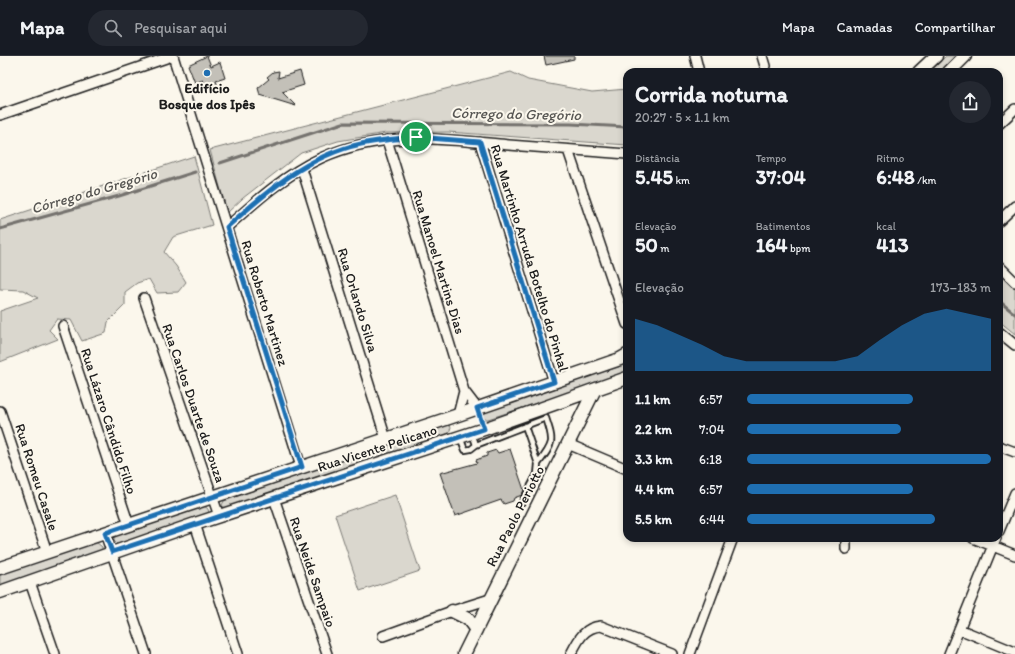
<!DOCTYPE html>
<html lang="pt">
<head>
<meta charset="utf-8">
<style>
  body { margin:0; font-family:Itim,sans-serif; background:#242831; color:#f1f3f6; height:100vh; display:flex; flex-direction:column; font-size:15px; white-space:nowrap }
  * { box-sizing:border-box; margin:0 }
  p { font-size:13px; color:#9ea1a6 }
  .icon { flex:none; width:22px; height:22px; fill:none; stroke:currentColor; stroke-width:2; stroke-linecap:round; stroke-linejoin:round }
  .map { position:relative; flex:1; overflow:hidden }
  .sheet { position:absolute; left:623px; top:12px; width:380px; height:474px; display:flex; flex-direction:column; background:#171b24; border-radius:12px; box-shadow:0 2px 6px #0003 }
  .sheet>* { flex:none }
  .pin { position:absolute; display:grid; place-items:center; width:34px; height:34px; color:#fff; margin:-17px; border:2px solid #fff; border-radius:50%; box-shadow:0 1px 4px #0007 }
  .round { display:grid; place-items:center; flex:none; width:42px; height:42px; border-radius:21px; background:#242831 }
  .overview { display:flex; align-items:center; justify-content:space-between; height:68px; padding:0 12px }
  h1 { font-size:22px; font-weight:700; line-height:30px }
  .stats { display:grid; grid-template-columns:repeat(3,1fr); gap:6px; height:68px; padding:4px 12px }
  .stats div { display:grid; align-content:center }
  .stats b { font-size:20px; font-weight:700 }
  .stats small { font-size:11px; font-weight:400 }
  .stats p { font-size:11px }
  .chart { height:112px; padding:8px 12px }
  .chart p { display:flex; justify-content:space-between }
  .chart svg { width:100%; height:72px; margin-top:4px; fill:#1f6fb2; opacity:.7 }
  ul { padding:0 12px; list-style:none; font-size:13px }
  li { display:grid; grid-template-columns:64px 48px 1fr; align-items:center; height:30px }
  li i { height:10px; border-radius:5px; background:#1f6fb2 }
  header { display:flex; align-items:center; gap:24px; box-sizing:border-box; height:56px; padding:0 20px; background:#171b24; border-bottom:1px solid #363941 }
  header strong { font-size:19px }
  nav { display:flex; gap:22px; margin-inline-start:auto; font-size:14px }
  .search { width:280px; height:36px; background:#242831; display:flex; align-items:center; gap:10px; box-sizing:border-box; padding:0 14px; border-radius:22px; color:#9ea1a6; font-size:15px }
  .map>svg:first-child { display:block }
  .green { fill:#dad7ce; stroke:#7b7a75 }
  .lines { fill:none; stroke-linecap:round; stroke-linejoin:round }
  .stream { stroke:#74726e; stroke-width:3 }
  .building { fill:#c3c0b8; stroke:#1c1c1c }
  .lane-casing { stroke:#1c1c1c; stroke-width:8 }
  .street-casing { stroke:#1c1c1c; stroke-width:12 }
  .secondary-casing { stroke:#1c1c1c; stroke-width:15 }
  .lane { stroke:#fbf7ec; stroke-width:4.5 }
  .street { stroke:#fbf7ec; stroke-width:9 }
  .secondary { stroke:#fbf7ec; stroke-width:12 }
  .route-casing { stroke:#fff; stroke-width:8 }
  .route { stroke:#1f6fb2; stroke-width:5 }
  .poi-dot { fill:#1f6fb2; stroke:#fbf7ec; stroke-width:1.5 }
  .labels { text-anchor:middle; stroke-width:4; stroke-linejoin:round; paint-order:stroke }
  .poi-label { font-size:14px; font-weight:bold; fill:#1c1c1c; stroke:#fbf7ec }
  .street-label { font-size:14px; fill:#1c1c1c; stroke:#fbf7ec }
  .water-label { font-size:15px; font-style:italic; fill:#575653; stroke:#fbf7ec }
</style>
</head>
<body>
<header>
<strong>Mapa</strong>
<div class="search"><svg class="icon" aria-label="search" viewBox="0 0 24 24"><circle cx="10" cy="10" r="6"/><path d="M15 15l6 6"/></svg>Pesquisar aqui</div>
<nav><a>Mapa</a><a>Camadas</a><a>Compartilhar</a></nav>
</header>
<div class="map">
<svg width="1015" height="598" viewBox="0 0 1015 598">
  <rect width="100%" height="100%" fill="#fbf7ec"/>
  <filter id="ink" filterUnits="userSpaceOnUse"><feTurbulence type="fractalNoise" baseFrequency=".025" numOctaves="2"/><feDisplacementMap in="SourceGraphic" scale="8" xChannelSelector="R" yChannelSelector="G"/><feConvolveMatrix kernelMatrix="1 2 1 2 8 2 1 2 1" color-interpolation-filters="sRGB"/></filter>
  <g filter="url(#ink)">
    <!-- green -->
    <path class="green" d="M946 0H962L945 16H929Z
      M511 16 528 24 592 36 627 33V89L448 76 386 77 338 85 301 97 243 142 227 157 210 94Z
      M194 100 212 169 173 181 164 196 176 210 186 226 178 236 157 237 149 223 137 227 125 236V249L108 266 106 277 82 285 71 264 57 263 49 274 58 283 0 306V255L38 242 23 234 0 233V164Z
      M999 216 1015 232V278L999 265Z
      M627 303V318L624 319 488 363H484C481 357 483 356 487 352L619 311Z
      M445 366 451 371 449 377 230 454 224 453 222 449 224 445Z
      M395 439 420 515 360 535 335 459Z
      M203 449 208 453 209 457 118 489 114 485V480Z
      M96 486 102 491V495L0 532V517Z"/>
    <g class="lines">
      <!-- stream -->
      <path class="stream" d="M220 107 343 67 571 68 627 71
        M0 173 119 140 195 116
        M999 245 1015 258"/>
    </g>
    <!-- building -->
    <path class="building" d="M207 0 211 10 220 6 225 22 216 25 218 30 206 34 203 24 195 27 188 9Z
      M544 0H574V3L546 9Z
      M279 15 278 22 300 15 304 29 282 36 296 50 260 39 258 32 269 23 267 21 273 16Z
      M510 393 524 434 522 439 514 442 513 445 504 448 501 444 455 460 440 417 477 407 476 404 487 400V397L496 394 498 397Z"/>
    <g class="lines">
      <!-- lane casing -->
      <g class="lane-casing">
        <path id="lane" d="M472 377 476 389 546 362C554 386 554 387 538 408
          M460 381 465 394 471 393 476 389
          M522 446 537 418 538 408 525 370"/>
      </g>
      <!-- street casing -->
      <g class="street-casing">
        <path id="street" d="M173 0 301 411
          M695 0 699 16
          M762 0 765 10
          M0 59 172 0
          M999 68 1015 53
          M387 84 464 335 477 352
          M480 86 554 326
          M568 94 627 268
          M302 113 386 383
          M999 165 1015 150
          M227 171C256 145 286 118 321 102 382 74 445 83 509 89 548 92 588 95 627 98
          M999 210 1015 226
          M144 242 219 460
          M63 270 129 469
          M999 276 1015 289
          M0 355 47 496
          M458 359 464 335
          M568 388 627 413
          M999 390 1015 396
          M274 442 327 598
          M195 468 238 598
          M999 475 1015 437
          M105 477 146 598
          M973 482 1015 499
          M846 493V482
          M30 526 55 598
          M959 573 1015 596
          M383 580 452 555 490 543
          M571 598C578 584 584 571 601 570L672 598
          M690 598 733 482
          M949 598 996 482"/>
      </g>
      <!-- secondary casing -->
      <g class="secondary-casing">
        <path id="secondary" d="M919 16 936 0
          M949 16 965 0
          M0 512 458 359 620 303 627 299
          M0 536 195 468 484 373 627 322
          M452 555 468 563 476 574
          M464 598 594 335"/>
      </g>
      <!-- lane -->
      <use href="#lane" class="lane"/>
      <!-- street -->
      <use href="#street" class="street"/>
      <!-- secondary -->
      <use href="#secondary" class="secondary"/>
    </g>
  </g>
  <g class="lines" filter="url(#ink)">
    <!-- route casing -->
    <g class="route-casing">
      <path id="route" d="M416 81 480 86 554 326 477 352 484 373 112 496 105 477 302 411 227 171C265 137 308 99 361 88 379 84 397 83 416 81Z"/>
    </g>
    <!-- route -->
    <use href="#route" class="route"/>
  </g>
  <!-- markers -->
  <circle class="poi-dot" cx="207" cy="17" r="4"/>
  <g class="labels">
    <!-- poi labels -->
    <g class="poi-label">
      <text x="207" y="37">Edifício<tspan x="207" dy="16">Bosque dos Ipês</tspan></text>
    </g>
    <!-- street labels -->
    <g class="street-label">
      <text transform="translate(530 202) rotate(73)" y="5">Rua Martinho Arruda Botelho do Pinhal</text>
      <text transform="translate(439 206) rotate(73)" y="5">Rua Manoel Martins Dias</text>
      <text transform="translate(358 244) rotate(73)" y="5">Rua Orlando Silva</text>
      <text transform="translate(265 247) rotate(73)" y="5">Rua Roberto Martinez</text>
      <text transform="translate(194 347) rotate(71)" y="5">Rua Carlos Duarte de Souza</text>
      <text transform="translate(109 365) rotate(72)" y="5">Rua Lázaro Cândido Filho</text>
      <text transform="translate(377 392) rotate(-18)" y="5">Rua Vicente Pelicano</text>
      <text transform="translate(37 421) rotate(72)" y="5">Rua Romeu Casale</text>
      <text transform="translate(515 460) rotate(-63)" y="5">Rua Paolo Periotto</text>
      <text transform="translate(313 516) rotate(71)" y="5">Rua Neide Sampaio</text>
    </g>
    <!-- water labels -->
    <g class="water-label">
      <text transform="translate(516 58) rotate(1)" y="5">Córrego do Gregório</text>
      <text transform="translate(94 135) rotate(-16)" y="5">Córrego do Gregório</text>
    </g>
  </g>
</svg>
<div class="pin" style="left:416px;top:81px;background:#1e9e55"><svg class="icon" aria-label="arrive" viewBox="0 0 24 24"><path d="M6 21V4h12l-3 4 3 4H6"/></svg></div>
<section class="sheet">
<div class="overview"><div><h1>Corrida noturna</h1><p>20:27 · 5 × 1.1 km</p></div><a class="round"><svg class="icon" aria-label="share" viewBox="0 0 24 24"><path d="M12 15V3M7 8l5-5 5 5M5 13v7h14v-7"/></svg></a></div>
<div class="stats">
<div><p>Distância</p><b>5.45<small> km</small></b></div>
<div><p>Tempo</p><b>37:04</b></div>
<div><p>Ritmo</p><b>6:48<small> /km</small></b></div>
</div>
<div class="stats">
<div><p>Elevação</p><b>50<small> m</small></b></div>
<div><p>Batimentos</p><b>164<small> bpm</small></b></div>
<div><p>kcal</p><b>413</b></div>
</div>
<div class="chart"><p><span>Elevação</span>173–183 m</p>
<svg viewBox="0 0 160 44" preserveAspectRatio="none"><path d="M0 44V12L10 16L20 22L30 28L40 35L50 38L60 38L70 38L80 38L90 38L100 35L110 25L120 16L130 9L140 6L150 9L160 12V44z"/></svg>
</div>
<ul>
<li><b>1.1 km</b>6:57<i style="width:68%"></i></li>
<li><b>2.2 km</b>7:04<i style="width:63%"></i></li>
<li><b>3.3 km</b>6:18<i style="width:100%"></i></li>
<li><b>4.4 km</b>6:57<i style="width:68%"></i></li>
<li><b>5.5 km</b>6:44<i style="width:77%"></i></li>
</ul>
</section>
</div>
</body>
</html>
